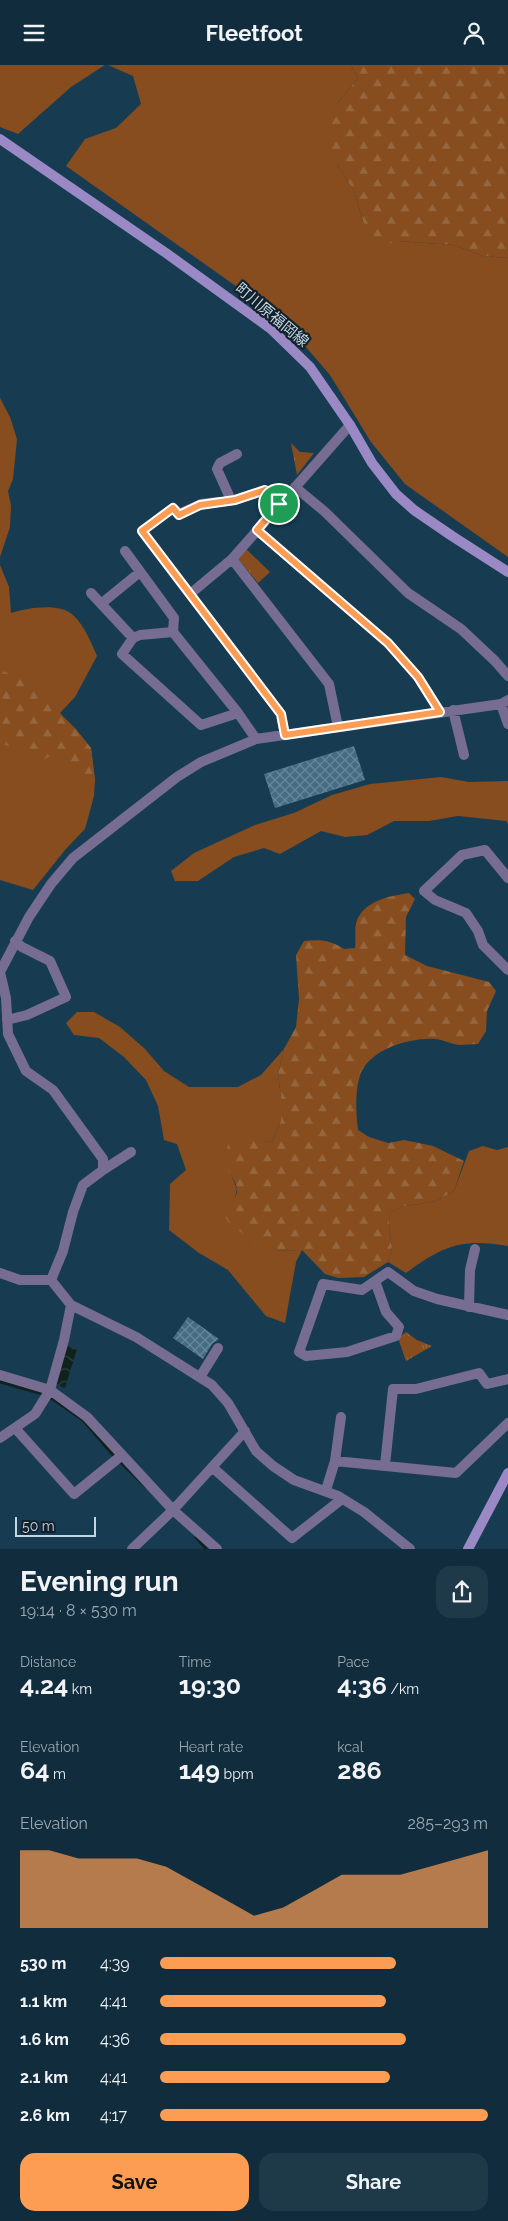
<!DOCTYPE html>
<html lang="en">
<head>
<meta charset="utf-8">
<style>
  body { margin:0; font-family:Raleway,"Noto Sans JP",sans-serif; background:#1e3948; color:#f1f3f6; height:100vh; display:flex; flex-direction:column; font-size:19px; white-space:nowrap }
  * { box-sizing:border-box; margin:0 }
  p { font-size:16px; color:#9ca8b0 }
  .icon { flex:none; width:28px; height:28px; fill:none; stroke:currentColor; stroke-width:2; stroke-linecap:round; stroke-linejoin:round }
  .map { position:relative; height:1484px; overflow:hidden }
  .side { display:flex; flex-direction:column; background:#112d3d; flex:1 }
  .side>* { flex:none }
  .scale { position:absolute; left:15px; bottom:12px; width:81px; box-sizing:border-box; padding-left:5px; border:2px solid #c2d5e2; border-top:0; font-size:14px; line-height:18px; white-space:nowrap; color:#c2d5e2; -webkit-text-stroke:4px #12212b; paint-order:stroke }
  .pin { position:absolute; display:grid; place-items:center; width:42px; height:42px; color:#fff; margin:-21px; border:2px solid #fff; border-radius:50%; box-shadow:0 1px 5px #0007 }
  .round { display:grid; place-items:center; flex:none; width:52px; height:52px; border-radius:15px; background:#1e3948 }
  .overview { display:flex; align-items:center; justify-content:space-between; height:85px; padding:0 20px }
  h1 { font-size:28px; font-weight:700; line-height:38px }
  .figures { display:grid; grid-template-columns:repeat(3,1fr); gap:8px; height:85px; padding:5px 20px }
  .figures div { display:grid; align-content:center }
  .figures b { font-size:25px; font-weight:700 }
  .figures small { font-size:14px; font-weight:400 }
  .figures p { font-size:14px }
  .chart { height:140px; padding:10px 20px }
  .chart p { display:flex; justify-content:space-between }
  .chart svg { width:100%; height:90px; margin-top:5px; fill:#fc9d53; opacity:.7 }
  .action { display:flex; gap:10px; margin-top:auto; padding:10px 20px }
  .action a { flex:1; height:58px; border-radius:15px; background:#fc9d53; color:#111; font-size:20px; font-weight:700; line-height:58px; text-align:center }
  .action a+a { background:#1e3948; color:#f1f3f6 }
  ul { padding:0 20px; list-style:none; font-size:16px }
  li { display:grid; grid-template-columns:80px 60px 1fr; align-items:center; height:38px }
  li i { height:12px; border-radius:6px; background:#fc9d53 }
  header { display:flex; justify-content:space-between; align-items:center; height:65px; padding:0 20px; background:#112d3d; font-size:22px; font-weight:700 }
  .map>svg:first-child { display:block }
  .green { fill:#874d1e }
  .forest { fill:url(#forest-firs) }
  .park { fill:url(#park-tufts) }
  .water { fill:url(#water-waves) }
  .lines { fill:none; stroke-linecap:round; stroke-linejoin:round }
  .stream { stroke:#10221e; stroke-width:3 }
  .building { fill:url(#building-cross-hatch) }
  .street { stroke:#776d92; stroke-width:10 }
  .secondary { stroke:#9a89c5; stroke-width:10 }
  .route-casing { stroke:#fff; stroke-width:10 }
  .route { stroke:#fc9d53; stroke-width:6 }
  .labels { text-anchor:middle; stroke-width:4.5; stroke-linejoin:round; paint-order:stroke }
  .street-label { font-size:15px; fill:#c2d5e2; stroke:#12212b }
</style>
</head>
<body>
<header><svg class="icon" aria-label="menu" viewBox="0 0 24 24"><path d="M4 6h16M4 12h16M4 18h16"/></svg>Fleetfoot<svg class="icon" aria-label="person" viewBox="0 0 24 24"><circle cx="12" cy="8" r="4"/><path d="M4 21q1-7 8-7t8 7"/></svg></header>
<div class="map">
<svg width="508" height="1484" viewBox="0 0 508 1484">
  <defs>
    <pattern id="forest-firs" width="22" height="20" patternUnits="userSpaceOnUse" patternTransform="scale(1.25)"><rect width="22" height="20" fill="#874d1e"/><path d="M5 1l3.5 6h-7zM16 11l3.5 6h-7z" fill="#96663e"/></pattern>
    <pattern id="park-tufts" width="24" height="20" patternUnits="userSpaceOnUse" patternTransform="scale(1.25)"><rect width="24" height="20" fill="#874d1e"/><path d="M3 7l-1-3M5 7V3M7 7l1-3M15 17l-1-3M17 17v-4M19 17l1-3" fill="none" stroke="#96663e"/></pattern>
    <pattern id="water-waves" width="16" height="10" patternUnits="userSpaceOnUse" patternTransform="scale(1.25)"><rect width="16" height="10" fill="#10221e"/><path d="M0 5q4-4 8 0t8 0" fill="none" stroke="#31413e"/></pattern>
    <pattern id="building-cross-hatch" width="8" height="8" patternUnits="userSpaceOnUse" patternTransform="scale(1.25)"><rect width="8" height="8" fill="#466c83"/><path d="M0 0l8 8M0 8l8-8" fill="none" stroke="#67879a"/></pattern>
  </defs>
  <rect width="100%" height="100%" fill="#173c51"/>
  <!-- green -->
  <path class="green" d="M0 0H105L71 22 18 69 0 62Z
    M108 0H351L358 13 337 39V99L354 126 364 159 399 176 454 180 483 191 508 193V492L405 419 371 377 330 310 281 253 66 101 85 74 116 63 141 39 133 11Z
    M0 333 10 352 17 374 13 414 8 426 11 441 10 462 0 492Z
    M0 500 9 522 11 548C26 543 60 537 73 550 84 560 91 577 97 591L75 632 60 648 91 683 95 715 94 731 85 764 65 785 33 825 0 815Z
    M441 712 469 717 508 716V759L506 756 458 751 429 756H394L367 770 345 772 321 766 280 789 264 783 234 792 198 816H175L171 806 194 788 255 760 294 748 332 730 370 719Z
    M77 947H94L120 962 145 984 164 1006 189 1022H238L261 1010 284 984 278 1009 281 1032V1055L272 1077 257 1076 225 1095 237 1124 229 1158 273 1186 302 1185 296 1197 285 1258 266 1251 228 1205 199 1188 169 1165 170 1119 186 1105 177 1079 164 1075 158 1041 146 1015 124 992 99 973 74 970 66 958Z
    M483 1081 497 1085 508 1082V1181C461 1173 443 1181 406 1208L388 1197 392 1182 389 1163 390 1148 401 1142 436 1136 454 1126 469 1086Z"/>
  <!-- forest -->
  <path class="forest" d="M351 0H508V193L483 191 454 180 399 176 376 182 364 159 354 126 337 99 326 68 337 39 358 13Z
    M3 606 30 619 76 664 91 683 95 715 87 722 58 687 35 699 13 682 0 679V607Z
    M409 828 415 834 406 852 405 890 427 901 489 917 496 926 487 946 486 966 478 979C472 979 465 980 459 980 451 979 444 975 436 974 410 972 365 985 359 1014 355 1030 356 1048 358 1065L369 1072 388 1078 404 1075 433 1081 464 1096 454 1126 436 1136 401 1142 390 1148 389 1163 392 1182 388 1197 364 1212 338 1213 325 1209 302 1185 273 1186 259 1181 229 1158 225 1152 224 1143C251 1123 229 1117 225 1095 224 1090 228 1081 229 1076L242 1074 272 1077 281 1055V1032L278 1009 284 984 296 962 299 934 296 890 304 876C320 874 331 875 344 884L355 883C356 875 354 862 357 855 366 835 390 831 409 828Z"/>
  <!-- park -->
  <path class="park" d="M291 378 300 387 314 388 297 410Z
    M246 484 270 507 258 518 238 494Z
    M406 1267 417 1275 432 1281 406 1296 398 1273Z"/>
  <!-- water -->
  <path class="water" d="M68 1281 77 1284 65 1323 55 1319Z"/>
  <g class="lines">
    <!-- stream -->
    <path class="stream" d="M0 1317 39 1328 54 1335 83 1355 113 1390 146 1422
      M196 1472 206 1484"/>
  </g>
  <!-- building -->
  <path class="building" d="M354 681 365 715 275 743 264 709Z
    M188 1252 219 1274 212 1279 203 1294 173 1273Z"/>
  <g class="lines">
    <!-- street -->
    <path class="street" d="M295 422 324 446 408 528 461 564 495 596 508 611
      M231 435 217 404 220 398 237 389
      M279 439 265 425 235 435 201 439 179 449 173 443 142 466 281 649 285 670
      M257 465 388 578 418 612 440 647
      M125 486 174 553 173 567 238 648 256 674
      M91 528 133 573
      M190 529 232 494
      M102 538 140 507
      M173 567 140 570 133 573 122 589 201 660 238 648
      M501 639 508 659
      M453 645 464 690
      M338 662 329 619 232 494 350 360
      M508 813 485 785 462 790 424 826 435 835 466 848 478 866 483 880 508 905
      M7 955 27 950 66 932 50 896 22 882 15 876
      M103 1105 131 1087
      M0 1208 20 1215H51
      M51 1215 63 1186 73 1147 83 1120 103 1105V1094L53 1025 26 1006 8 969 6 933 0 907 29 852 51 819 73 793 177 712 201 697 256 674 501 639 508 635
      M51 1215 71 1240 136 1272 212 1320 228 1338 256 1386 273 1401 294 1415 338 1431 364 1447 410 1484
      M375 1216 386 1247 399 1262 396 1271 347 1287 306 1291 299 1287 323 1219 362 1225 388 1207 414 1226 437 1234 508 1250
      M71 1240 64 1275 50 1325 87 1352 173 1445 217 1484
      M469 1242 470 1205 475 1184
      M0 1310 50 1325 35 1349 0 1373
      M200 1312 218 1283
      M15 1363 74 1429 121 1391
      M335 1396 456 1408 508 1358
      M385 1400 393 1324H416L479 1308 487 1319 508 1314
      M212 1402 292 1473 342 1434
      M326 1425 335 1396 341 1352
      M132 1484 173 1445 245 1366"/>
    <!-- secondary -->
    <path class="secondary" d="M0 74 166 188 271 264 310 302 350 360 372 398 396 429 414 445 452 471 508 507
      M468 1484 508 1408"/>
  </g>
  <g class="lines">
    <!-- route casing -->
    <g class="route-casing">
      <path id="route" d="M265 425 279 439 257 465 388 578 418 612 440 647 285 670 281 649 142 466 173 443 179 450 200 440 235 435Z"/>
    </g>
    <!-- route -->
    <use href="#route" class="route"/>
  </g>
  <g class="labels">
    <!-- street labels -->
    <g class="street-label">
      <text transform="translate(272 250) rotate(40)" y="5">町川原福岡線</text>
    </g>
  </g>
</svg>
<div class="scale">50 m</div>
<div class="pin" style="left:279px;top:439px;background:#1e9e55"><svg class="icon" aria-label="arrive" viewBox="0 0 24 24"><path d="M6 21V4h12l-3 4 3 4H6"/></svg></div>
</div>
<section class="side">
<div class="overview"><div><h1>Evening run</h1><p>19:14 · 8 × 530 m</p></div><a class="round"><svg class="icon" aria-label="share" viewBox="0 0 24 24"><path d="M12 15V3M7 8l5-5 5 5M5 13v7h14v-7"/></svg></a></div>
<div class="figures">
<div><p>Distance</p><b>4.24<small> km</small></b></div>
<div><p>Time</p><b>19:30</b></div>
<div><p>Pace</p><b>4:36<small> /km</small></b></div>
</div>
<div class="figures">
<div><p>Elevation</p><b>64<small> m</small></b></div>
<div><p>Heart rate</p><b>149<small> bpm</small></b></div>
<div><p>kcal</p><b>286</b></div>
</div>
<div class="chart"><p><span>Elevation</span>285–293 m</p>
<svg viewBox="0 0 160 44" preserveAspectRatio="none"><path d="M0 44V6L10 6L20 10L30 10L40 10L50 14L60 22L70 30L80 38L90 34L100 26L110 18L120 18L130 18L140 14L150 10L160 6V44z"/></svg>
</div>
<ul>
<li><b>530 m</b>4:39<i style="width:72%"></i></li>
<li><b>1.1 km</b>4:41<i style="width:69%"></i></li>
<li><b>1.6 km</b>4:36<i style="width:75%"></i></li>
<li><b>2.1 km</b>4:41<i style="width:70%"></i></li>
<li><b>2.6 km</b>4:17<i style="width:100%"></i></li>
</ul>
<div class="action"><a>Save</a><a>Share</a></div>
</section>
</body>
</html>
